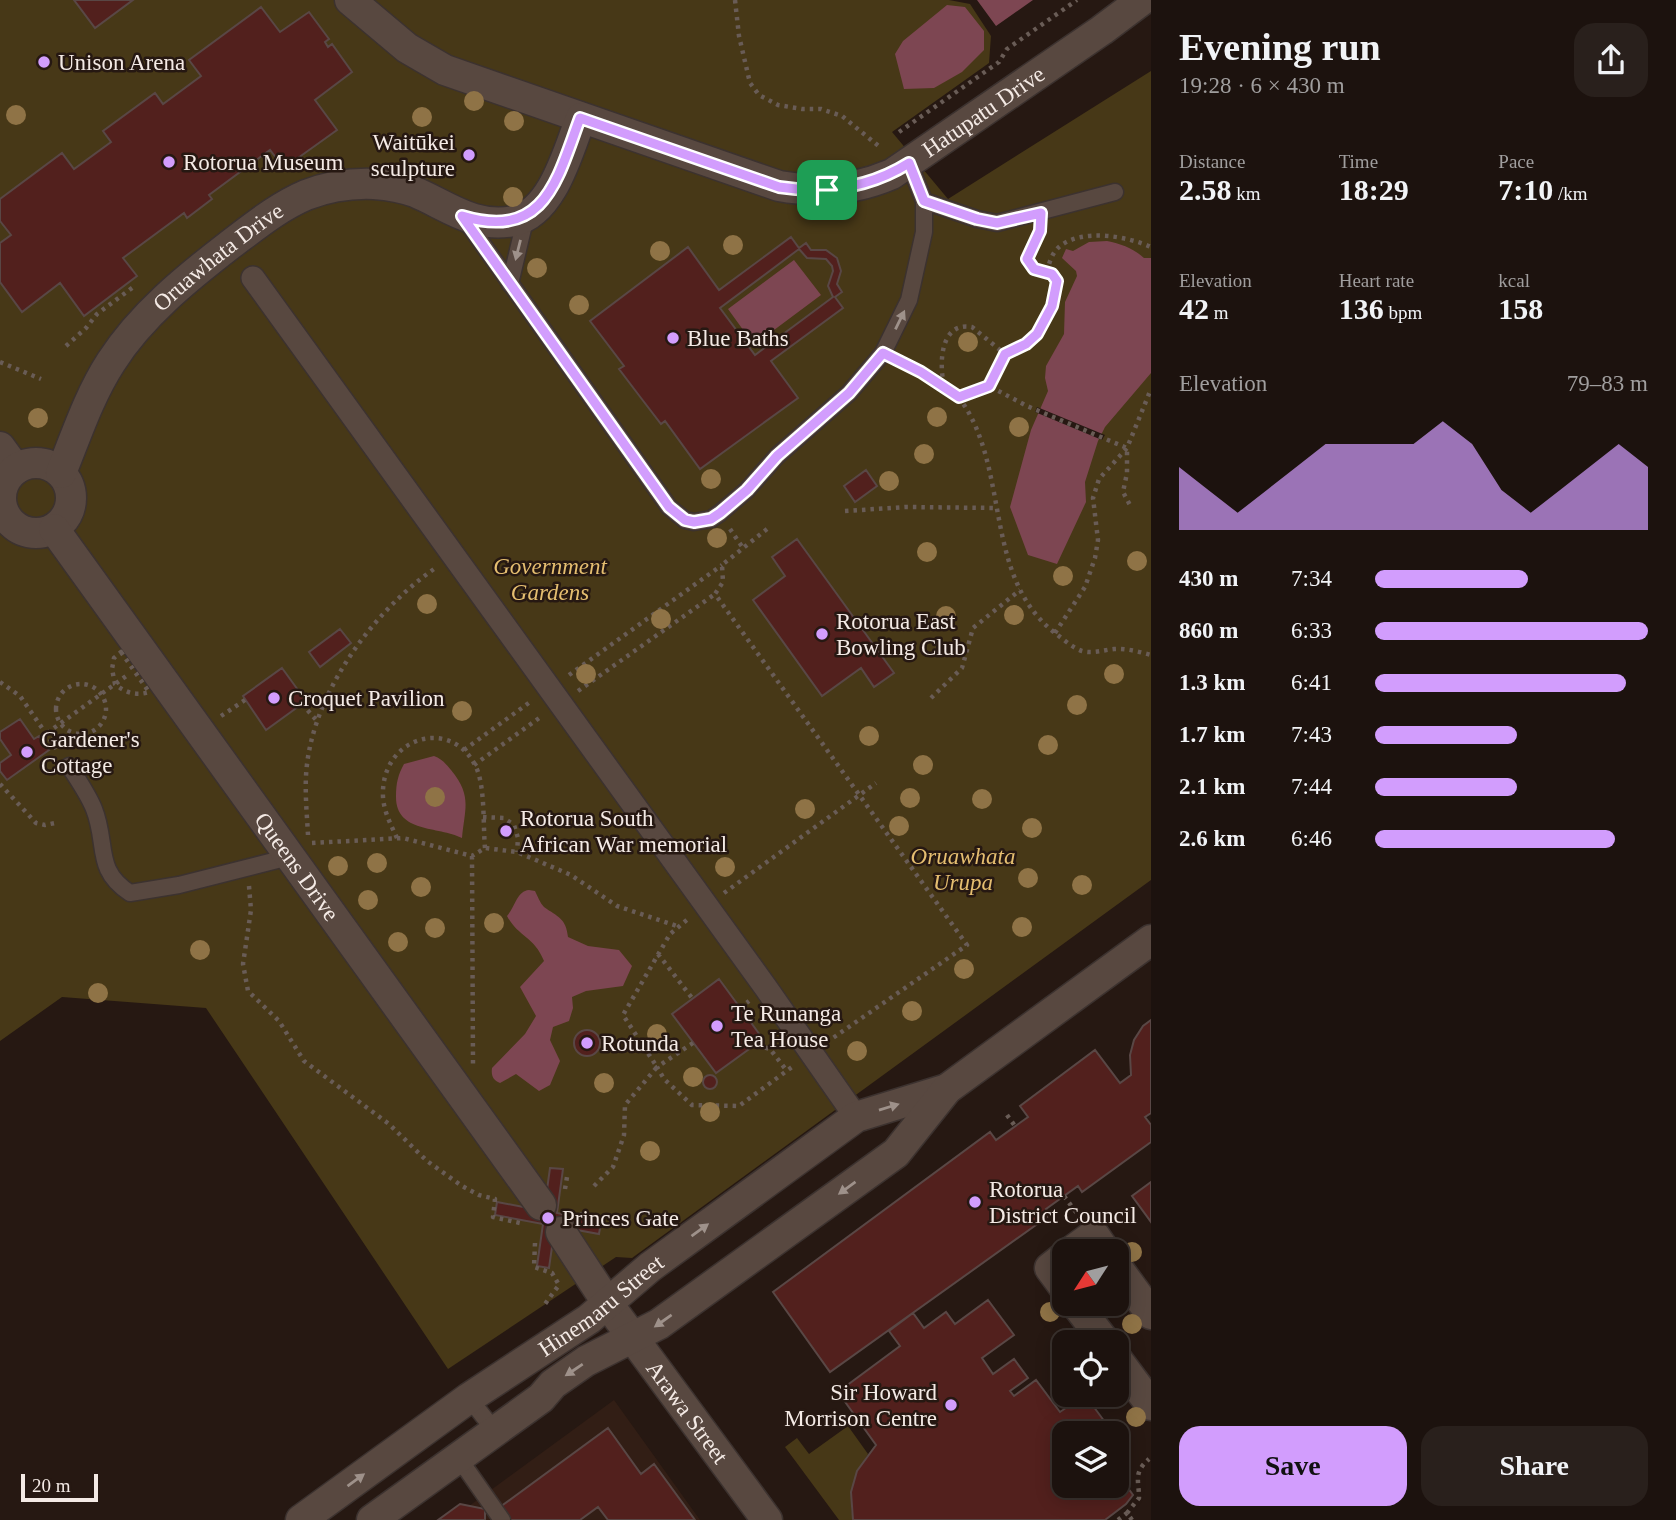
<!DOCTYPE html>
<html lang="en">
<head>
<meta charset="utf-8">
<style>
  body { margin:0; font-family:"Times New Roman",serif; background:#29201c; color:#f1f3f6; height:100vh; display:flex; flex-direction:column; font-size:26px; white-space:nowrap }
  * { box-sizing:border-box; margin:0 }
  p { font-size:23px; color:#a09e9e }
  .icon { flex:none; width:38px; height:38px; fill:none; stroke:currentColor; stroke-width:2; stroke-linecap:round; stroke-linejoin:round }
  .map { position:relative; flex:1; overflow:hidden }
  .drawer { display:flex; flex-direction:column; background:#1c120e; width:525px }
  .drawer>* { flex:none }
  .needle { width:46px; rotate:234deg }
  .buttons { position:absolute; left:1052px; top:1239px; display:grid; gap:14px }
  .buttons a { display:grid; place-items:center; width:77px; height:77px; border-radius:14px; background:#1c120e; box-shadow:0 4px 18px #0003,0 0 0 2px #3a322e; font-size:35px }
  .scale { position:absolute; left:21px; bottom:18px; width:77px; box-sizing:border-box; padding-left:7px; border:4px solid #f4eae5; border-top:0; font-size:19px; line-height:24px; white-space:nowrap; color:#f4eae5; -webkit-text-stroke:5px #261812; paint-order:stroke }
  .pin { position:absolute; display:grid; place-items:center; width:60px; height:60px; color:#fff; margin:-30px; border-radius:14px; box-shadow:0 4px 10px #0006 }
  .round { display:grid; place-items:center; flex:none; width:74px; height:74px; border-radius:21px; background:#29201c }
  .overview { display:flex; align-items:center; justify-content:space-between; height:119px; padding:0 28px }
  h1 { font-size:38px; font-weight:700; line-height:52px }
  .stats { display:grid; grid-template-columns:repeat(3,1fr); gap:10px; height:119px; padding:7px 28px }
  .stats div { display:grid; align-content:center }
  .stats b { font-size:30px; font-weight:700 }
  .stats small { font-size:19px; font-weight:400 }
  .stats p { font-size:19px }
  .chart { height:196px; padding:14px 28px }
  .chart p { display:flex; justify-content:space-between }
  .chart svg { width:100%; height:126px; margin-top:7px; fill:#d29dfd; opacity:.7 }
  .action { display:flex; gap:14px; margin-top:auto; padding:14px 28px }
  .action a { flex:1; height:80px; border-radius:21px; background:#d29dfd; color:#111; font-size:28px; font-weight:700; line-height:80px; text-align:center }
  .action a+a { background:#29201c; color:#f1f3f6 }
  ul { padding:0 28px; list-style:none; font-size:23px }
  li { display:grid; grid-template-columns:112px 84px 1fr; align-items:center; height:52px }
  li i { height:18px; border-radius:9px; background:#d29dfd }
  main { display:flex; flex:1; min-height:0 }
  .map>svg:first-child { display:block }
  .built { fill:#321e15 }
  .green { fill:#473817 }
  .water { fill:#7d4652 }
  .pier { fill:#261812 }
  .building { fill:#52201d; stroke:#594745; stroke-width:2; fill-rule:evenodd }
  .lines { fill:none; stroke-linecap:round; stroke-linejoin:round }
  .service-casing { stroke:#3c322f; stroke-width:19 }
  .pedestrian-casing { stroke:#3c322f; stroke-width:26 }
  .minor-casing { stroke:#3c322f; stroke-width:33 }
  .path { stroke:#695c56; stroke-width:4.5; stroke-dasharray:3.5 5; stroke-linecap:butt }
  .service { stroke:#584840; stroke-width:16 }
  .pedestrian { stroke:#584840; stroke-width:23 }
  .minor { stroke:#584840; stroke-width:30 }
  .tree { fill:#8f7346 }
  .oneway { fill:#9e918a }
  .route-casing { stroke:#fff; stroke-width:14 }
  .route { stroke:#d29dfd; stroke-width:9 }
  .poi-dot { fill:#d29dfd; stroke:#261812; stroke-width:2.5 }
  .labels { text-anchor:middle; stroke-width:5; stroke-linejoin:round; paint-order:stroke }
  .poi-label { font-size:23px; fill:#f4eae5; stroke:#261812; text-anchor:start }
  .street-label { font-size:23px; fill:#f4eae5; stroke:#261812 }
  .park-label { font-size:23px; font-style:italic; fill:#e5be70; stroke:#261812 }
</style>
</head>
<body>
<main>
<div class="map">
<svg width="1151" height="1520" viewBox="0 0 1151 1520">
  <rect width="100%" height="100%" fill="#261812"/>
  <!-- built -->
  <path class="built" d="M614 1400 700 1520H450Z"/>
  <!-- green -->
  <path class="green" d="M0 0H949L970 4 991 36 989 63 892 132 948 199 1151 71V880L632 1258 616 1257 448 1369 206 1008 62 997 0 1041Z
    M848 1426 868 1454C855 1475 848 1495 853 1520H839L785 1447 797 1438 809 1454Z"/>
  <!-- water -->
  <path class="water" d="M977 0H1033L996 26Z
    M947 5 965 7 984 31V50L962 72 934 88 904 89 895 54 903 41Z
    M1107 241C1121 244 1133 248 1144 258H1151V373L1105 427 1098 441 1085 482 1086 502 1057 564 1028 555 1010 507 1031 430 1048 391 1045 378 1046 366 1064 334 1065 302 1077 276 1076 271 1062 258 1066 249 1073 251 1089 242Z
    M794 260 821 295 754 345 728 309Z
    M434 756C442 759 446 764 451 770 472 796 465 807 462 838 438 826 396 833 396 797 396 783 398 775 404 764Z
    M529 890 535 891C538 897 540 903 544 907 558 917 566 918 568 937L588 946 619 950 632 966 623 986 586 991 572 997 573 1008 569 1021 553 1027 550 1040 560 1061 550 1085 539 1091 516 1074 500 1083C493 1080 491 1076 492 1068L525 1034 536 1016 520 987 544 961C534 936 518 937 507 916 515 907 517 891 529 890Z"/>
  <!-- pier -->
  <path class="pier" d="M1037 407 1105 435 1102 440 1035 412Z"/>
  <!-- building -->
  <path class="building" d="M74 0H133L95 28Z
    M261 7 280 32 309 12 329 39 325 42 328 47 332 44 352 72 315 100 337 130 284 168 270 150 209 195 212 199 187 218 184 213 123 258 137 276 84 316 60 283 22 312 0 282V243L11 235 0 221V199L62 153 74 169 111 142 103 131 155 93 163 104 201 76 189 60Z
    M791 237 799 248 806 243 811 250H826L837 258 841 271 837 284 842 292 835 297 843 308 771 361 798 398 700 469 665 421 661 424 641 398 619 369 624 366 590 321 688 247 719 290ZM799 249 807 258 826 259 832 266 833 271 828 286 833 297 755 355 720 308Z
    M866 470 877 486 855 502 844 486Z
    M797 539 894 673 874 687 861 668 822 696 753 600 785 576 772 557Z
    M340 629 351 643 320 667 309 652Z
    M282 668 306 701 266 730 243 696Z
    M20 719 34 739 39 736 49 750 7 780 0 771V763L11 755 0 739V732Z
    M719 979 763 1039 716 1073 672 1014Z
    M1151 1020V1113L1145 1117 1151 1125V1142L1082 1192 1078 1186 1046 1209 1050 1215 830 1372 773 1292 990 1132 996 1140 1028 1117 1020 1106 1095 1050 1120 1083 1131 1075 1130 1055 1134 1040 1143 1026Z
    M574 1043a13 13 0 1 1 26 0a13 13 0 1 1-26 0Z
    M703 1082a7 7 0 1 1 14 0a7 7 0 1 1-14 0Z
    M550 1168 563 1169 557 1213 601 1222 599 1234 555 1226 549 1268 537 1266 543 1224 495 1215 497 1202 544 1211Z
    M1151 1182V1222L1132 1196Z
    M988 1300 1014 1335 982 1358 993 1374 1014 1359 1028 1378 1010 1391 1014 1396 1036 1380 1060 1412 1085 1395 1113 1433H1064V1486H1116V1480L1120 1477 1133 1495 1126 1504 1105 1520H853L851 1492 857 1471 876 1445 838 1392 900 1346 889 1331 913 1313 924 1328 946 1312 955 1324Z
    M608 1428 641 1474 654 1464 695 1520H608L598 1507 580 1520H510L500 1507Z
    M1116 1438 1126 1451 1116 1458Z
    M460 1504 485 1509V1520H438Z"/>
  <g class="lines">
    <!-- service casing -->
    <g class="service-casing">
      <path id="service" d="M924 201 977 219 997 223 1115 192
        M464 218 669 507 685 520 694 522 711 519 720 513 747 490 777 456 849 393 883 353 909 300 924 232V201L909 163
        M510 284 526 216
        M69 766C78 780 88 794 94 809 108 844 94 870 130 893L179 885 289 857
        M469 1398 494 1430
        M458 1457 502 1520"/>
    </g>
    <!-- pedestrian casing -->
    <g class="pedestrian-casing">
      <path id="pedestrian" d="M253 278 766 988 856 1117"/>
    </g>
    <!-- minor casing -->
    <g class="minor-casing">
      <g id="minor">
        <path id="s1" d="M350 0 407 48 445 70 779 186C817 193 855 190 892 174L1102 30 1142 0"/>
        <path d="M0 447 16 469"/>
        <circle cx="36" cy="498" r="35"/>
        <path id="s2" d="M61 473C76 436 89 396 111 362 141 315 187 278 231 244 255 226 278 207 306 195 327 187 351 183 374 184 387 185 402 187 415 192 448 206 475 229 514 221 553 212 568 151 581 118"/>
        <path id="s3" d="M54 529 541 1205"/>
        <path id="s4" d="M561 1232 608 1304 767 1520"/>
        <path d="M1072 1251 1094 1235 1105 1251"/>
        <path d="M1064 1257 1050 1268 1064 1287"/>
        <path d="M1116 1266 1151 1314"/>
        <path d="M1076 1304 1105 1342"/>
        <path d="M1116 1358 1151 1405"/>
        <path id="s5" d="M301 1520 469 1398 589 1319 650 1267 856 1117 947 1089"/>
        <path d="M372 1520 541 1398 553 1384 586 1361 659 1324 896 1153 947 1089 1151 940"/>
      </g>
    </g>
    <!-- path -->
    <path class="path" d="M735 0 739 36 750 83 759 95 778 105 802 109H821L842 116 881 148
      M899 132 999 62 1007 49 1077 0
      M1040 233 1028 255V262L1038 271 1047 272
      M66 346 86 328 97 314 136 285
      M0 362 41 379
      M901 362C919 372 948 382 960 399 1011 469 982 576 1055 633 1063 639 1073 648 1082 651 1093 654 1103 650 1114 649 1126 648 1140 652 1151 655
      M944 385C939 364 940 321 972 327L1005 354
      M989 386C993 377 997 364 1004 356 1010 348 1024 345 1032 339 1045 327 1071 281 1047 272 1049 263 1052 253 1059 247 1081 228 1127 236 1151 247
      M959 397 989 386 1027 406 1127 448V473L1123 492 1131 507
      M845 511 906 507 996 508
      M730 529 743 548
      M767 529 722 565 723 582 715 594 967 945 830 1040
      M1055 633 1085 587 1095 558 1098 540 1093 498 1099 479 1127 448 1151 389
      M121 652 149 692C137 696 125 693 115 684L112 669 114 658Z
      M569 675 722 565
      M0 682 20 696 58 751
      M56 709a25 25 0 1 1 50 0a25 25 0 1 1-50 0Z
      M578 691 715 594
      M931 698 962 668 973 628 1020 590
      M302 704 318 722
      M221 716 245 700
      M47 733 129 674
      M464 750 530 702
      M474 765 542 716
      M0 784 36 823 45 825 55 823
      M483 817 504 818 514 825 518 838 517 852
      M308 835C307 816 305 795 306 776 310 697 371 613 434 569
      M397 838C391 825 384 812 383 797 380 734 457 715 478 772 485 793 483 826 485 848
      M312 843 403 838 472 856 485 848 517 852 571 875 617 906 677 926
      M472 856 473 1065
      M249 886 251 910 243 964 248 991 279 1021 304 1061 389 1124 427 1161 462 1186 479 1195 495 1199 493 1217 520 1223
      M724 893 876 783
      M658 954 692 998
      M740 1008 749 1001
      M759 1042 763 1047 770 1049 787 1071
      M693 1043 657 1067 664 1079 692 1105 739 1106 792 1067
      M1007 1115 1015 1126
      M594 1186 613 1167 624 1135 625 1105 657 1067 623 1015 670 934 688 919
      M565 1189 567 1177
      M1064 1196 1078 1215
      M580 1214 603 1219
      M535 1243 534 1267 552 1273 559 1285 545 1304 547 1307
      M1118 1520 1127 1513
      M1132 1520 1127 1513 1139 1498C1139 1480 1133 1473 1149 1459"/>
    <!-- service -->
    <use href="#service" class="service"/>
    <!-- pedestrian -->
    <use href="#pedestrian" class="pedestrian"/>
    <!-- minor -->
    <use href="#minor" class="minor"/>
  </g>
  <!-- trees -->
  <g class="tree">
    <circle cx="474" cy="101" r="10"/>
    <circle cx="16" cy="115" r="10"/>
    <circle cx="422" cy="117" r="10"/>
    <circle cx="514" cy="121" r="10"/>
    <circle cx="513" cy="197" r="10"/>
    <circle cx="733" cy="245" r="10"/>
    <circle cx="660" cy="251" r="10"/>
    <circle cx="537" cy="268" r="10"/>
    <circle cx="579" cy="305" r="10"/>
    <circle cx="968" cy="342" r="10"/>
    <circle cx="937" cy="417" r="10"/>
    <circle cx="38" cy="418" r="10"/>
    <circle cx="1019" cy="427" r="10"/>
    <circle cx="924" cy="454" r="10"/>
    <circle cx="711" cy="479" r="10"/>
    <circle cx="889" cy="481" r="10"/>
    <circle cx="717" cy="538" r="10"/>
    <circle cx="927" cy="552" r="10"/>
    <circle cx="1137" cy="561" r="10"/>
    <circle cx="1063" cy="576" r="10"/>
    <circle cx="427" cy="604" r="10"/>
    <circle cx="1014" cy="615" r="10"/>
    <circle cx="946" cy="616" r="10"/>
    <circle cx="661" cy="619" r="10"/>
    <circle cx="586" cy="674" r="10"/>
    <circle cx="1114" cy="674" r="10"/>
    <circle cx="1077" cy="705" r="10"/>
    <circle cx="462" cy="711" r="10"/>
    <circle cx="869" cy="736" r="10"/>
    <circle cx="1048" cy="745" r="10"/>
    <circle cx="923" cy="765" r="10"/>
    <circle cx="435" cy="797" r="10"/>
    <circle cx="910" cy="798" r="10"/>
    <circle cx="982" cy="799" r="10"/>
    <circle cx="805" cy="809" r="10"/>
    <circle cx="899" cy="826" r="10"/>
    <circle cx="1032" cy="828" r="10"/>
    <circle cx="377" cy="863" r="10"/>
    <circle cx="338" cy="866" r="10"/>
    <circle cx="725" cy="867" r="10"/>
    <circle cx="1028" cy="878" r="10"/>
    <circle cx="1082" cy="885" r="10"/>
    <circle cx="421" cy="887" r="10"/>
    <circle cx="368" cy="900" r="10"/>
    <circle cx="494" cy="923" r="10"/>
    <circle cx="1022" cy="927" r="10"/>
    <circle cx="435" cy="928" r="10"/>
    <circle cx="398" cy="942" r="10"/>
    <circle cx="200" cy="950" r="10"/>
    <circle cx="964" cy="969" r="10"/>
    <circle cx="98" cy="993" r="10"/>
    <circle cx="912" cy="1011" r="10"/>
    <circle cx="657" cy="1034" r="10"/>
    <circle cx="857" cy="1051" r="10"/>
    <circle cx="693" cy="1077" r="10"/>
    <circle cx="604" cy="1083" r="10"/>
    <circle cx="710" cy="1112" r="10"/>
    <circle cx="650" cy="1151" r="10"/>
    <circle cx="1132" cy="1252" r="10"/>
    <circle cx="1050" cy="1312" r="10"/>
    <circle cx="1132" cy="1324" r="10"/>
    <circle cx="1136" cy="1417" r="10"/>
  </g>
  <!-- one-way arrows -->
  <defs><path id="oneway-solid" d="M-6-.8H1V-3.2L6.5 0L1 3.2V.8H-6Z" transform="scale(1.75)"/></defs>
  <g class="oneway">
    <use href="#oneway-solid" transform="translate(518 250) rotate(104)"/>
    <use href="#oneway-solid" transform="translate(900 320) rotate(-64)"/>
    <use href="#oneway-solid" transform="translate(889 1107) rotate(-17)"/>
    <use href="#oneway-solid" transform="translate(847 1188) rotate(144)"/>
    <use href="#oneway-solid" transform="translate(700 1230) rotate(-36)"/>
    <use href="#oneway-solid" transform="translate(663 1321) rotate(145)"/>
    <use href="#oneway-solid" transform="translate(574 1370) rotate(146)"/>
    <use href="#oneway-solid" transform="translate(356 1480) rotate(-36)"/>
  </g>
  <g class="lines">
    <!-- route casing -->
    <g class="route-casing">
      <path id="route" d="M580 118 779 187C825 194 869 188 909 163L924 201 977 219 997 223 1041 213 1040 231 1027 259 1034 269 1052 274 1057 281 1052 306 1037 334 1026 344 1005 354 989 386 959 397 921 372 883 353 849 393 777 456 747 490 720 513 711 519 694 522 685 520 669 507 462 216C545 241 557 180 580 118Z"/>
    </g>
    <!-- route -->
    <use href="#route" class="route"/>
  </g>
  <!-- markers -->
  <g class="poi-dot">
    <circle cx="44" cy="62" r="7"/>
    <circle cx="469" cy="155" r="7"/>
    <circle cx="169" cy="162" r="7"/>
    <circle cx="673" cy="338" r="7"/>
    <circle cx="822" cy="634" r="7"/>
    <circle cx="274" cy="698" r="7"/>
    <circle cx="27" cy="752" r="7"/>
    <circle cx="506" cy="831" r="7"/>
    <circle cx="717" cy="1026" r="7"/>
    <circle cx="587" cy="1043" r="7"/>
    <circle cx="975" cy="1202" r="7"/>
    <circle cx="548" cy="1218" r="7"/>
    <circle cx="951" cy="1405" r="7"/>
  </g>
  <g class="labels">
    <!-- poi labels -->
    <g class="poi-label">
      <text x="58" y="70">Unison Arena</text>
      <text x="455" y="150" text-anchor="end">Waitūkei<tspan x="455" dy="26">sculpture</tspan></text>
      <text x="183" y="170">Rotorua Museum</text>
      <text x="687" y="346">Blue Baths</text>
      <text x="836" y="629">Rotorua East<tspan x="836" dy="26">Bowling Club</tspan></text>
      <text x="288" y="706">Croquet Pavilion</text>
      <text x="41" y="747">Gardener's<tspan x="41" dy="26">Cottage</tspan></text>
      <text x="520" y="826">Rotorua South<tspan x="520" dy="26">African War memorial</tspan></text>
      <text x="731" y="1021">Te Runanga<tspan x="731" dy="26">Tea House</tspan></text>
      <text x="601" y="1051">Rotunda</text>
      <text x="989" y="1197">Rotorua<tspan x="989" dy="26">District Council</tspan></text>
      <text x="562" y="1226">Princes Gate</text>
      <text x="937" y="1400" text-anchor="end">Sir Howard<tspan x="937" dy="26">Morrison Centre</tspan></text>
    </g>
    <!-- street labels -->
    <g class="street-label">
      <text dy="8" stroke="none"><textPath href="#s1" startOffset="698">Hatupatu Drive</textPath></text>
      <text dy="8" stroke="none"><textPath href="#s2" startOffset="273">Oruawhata Drive</textPath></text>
      <text dy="8" stroke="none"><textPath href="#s3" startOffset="416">Queens Drive</textPath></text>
      <text dy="8" stroke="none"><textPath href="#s5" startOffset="369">Hinemaru Street</textPath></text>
      <text dy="8" stroke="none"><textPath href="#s4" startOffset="220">Arawa Street</textPath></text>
    </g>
    <!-- park labels -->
    <g class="park-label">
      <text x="550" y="574">Government<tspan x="550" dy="26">Gardens</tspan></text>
      <text x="963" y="864">Oruawhata<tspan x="963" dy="26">Urupa</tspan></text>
    </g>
  </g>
</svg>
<div class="buttons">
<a><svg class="needle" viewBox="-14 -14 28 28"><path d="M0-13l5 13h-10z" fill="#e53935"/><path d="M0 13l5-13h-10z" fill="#a09e9e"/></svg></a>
<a><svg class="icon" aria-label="locate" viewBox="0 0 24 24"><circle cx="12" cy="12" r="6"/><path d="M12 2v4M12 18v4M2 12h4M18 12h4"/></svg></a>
<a><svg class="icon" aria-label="layers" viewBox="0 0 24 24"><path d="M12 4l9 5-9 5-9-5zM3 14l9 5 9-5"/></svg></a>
</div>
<div class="scale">20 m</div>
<div class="pin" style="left:827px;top:190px;background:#1e9e55"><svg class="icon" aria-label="arrive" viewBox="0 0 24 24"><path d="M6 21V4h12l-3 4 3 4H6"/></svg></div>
</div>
<section class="drawer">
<div class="overview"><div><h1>Evening run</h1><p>19:28 · 6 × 430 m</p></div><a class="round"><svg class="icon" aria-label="share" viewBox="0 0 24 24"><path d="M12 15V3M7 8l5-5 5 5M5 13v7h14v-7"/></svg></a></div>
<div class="stats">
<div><p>Distance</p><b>2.58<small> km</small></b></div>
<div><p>Time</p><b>18:29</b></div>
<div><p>Pace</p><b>7:10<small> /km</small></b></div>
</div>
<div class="stats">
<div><p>Elevation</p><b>42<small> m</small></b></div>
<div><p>Heart rate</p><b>136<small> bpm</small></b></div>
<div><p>kcal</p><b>158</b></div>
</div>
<div class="chart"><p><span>Elevation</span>79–83 m</p>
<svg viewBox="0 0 160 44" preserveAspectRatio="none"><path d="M0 44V22L10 30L20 38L30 30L40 22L50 14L60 14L70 14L80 14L90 6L100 14L110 30L120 38L130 30L140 22L150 14L160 22V44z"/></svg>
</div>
<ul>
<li><b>430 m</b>7:34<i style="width:56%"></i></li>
<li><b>860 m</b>6:33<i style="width:100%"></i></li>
<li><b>1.3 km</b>6:41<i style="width:92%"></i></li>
<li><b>1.7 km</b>7:43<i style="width:52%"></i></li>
<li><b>2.1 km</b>7:44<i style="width:52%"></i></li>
<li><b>2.6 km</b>6:46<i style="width:88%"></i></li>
</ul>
<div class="action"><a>Save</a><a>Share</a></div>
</section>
</main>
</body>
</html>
